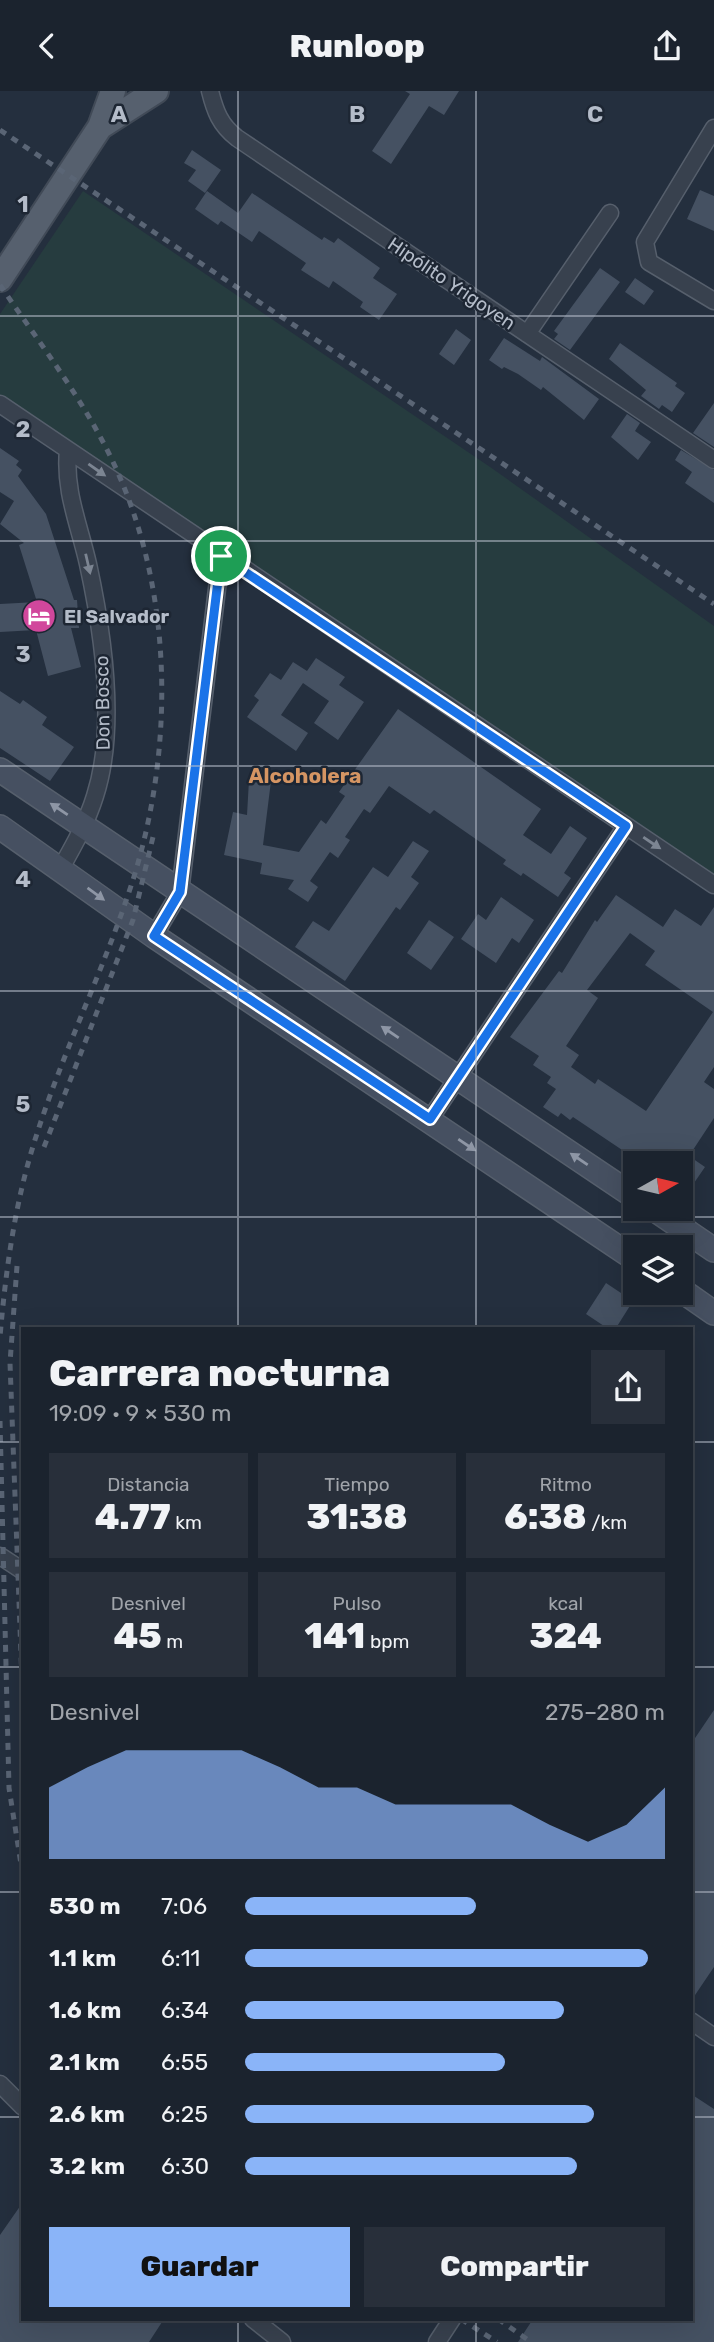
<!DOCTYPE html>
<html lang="es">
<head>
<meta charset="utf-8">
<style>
  body { margin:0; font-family:Rubik,sans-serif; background:#282f3a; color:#f1f3f6; height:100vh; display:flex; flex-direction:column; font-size:26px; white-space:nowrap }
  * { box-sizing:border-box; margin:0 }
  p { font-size:23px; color:#a0a4aa }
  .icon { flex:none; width:38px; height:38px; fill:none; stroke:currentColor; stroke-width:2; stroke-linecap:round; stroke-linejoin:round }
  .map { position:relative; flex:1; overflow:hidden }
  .details { position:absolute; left:21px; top:1236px; width:672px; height:994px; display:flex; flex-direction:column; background:#1b232e; border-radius:0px; box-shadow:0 7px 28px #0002,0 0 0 2px #39404a }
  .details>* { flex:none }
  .needle { width:46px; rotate:82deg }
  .fabs { position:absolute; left:623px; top:1060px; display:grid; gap:14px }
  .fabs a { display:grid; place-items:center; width:70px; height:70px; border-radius:0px; background:#1b232e; box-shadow:0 7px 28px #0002,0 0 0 2px #39404a; font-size:35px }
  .pin { position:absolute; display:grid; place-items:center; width:60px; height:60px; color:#fff; margin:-30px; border:4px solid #fff; border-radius:50%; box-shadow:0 2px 7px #0007 }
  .round { display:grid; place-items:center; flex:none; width:74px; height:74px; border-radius:0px; background:#282f3a }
  .headline { display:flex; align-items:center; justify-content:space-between; height:119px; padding:0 28px }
  h1 { font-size:38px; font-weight:800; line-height:52px }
  .stats { display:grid; grid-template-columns:repeat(3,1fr); gap:10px; height:119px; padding:7px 28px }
  .stats div { display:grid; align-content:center; border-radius:0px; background:#282f3a; text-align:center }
  .stats b { font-size:35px; font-weight:800 }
  .stats small { font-size:19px; font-weight:400 }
  .stats p { font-size:19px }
  .chart { height:196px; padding:14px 28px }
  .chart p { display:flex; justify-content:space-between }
  .chart svg { width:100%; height:126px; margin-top:7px; fill:#8ab4f8; opacity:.7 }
  .primary-button { display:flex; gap:14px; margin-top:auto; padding:14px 28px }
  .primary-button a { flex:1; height:80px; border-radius:0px; background:#8ab4f8; color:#111; font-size:28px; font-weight:800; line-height:80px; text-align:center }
  .primary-button a+a { background:#282f3a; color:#f1f3f6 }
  ul { padding:0 28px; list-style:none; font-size:23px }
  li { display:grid; grid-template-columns:112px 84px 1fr; align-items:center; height:52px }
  li i { height:18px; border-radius:9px; background:#8ab4f8 }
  header { display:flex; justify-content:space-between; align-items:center; height:91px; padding:0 28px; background:#1b232e; font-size:32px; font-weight:800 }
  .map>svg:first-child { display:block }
  .green { fill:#263c3f }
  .building { fill:#455162; fill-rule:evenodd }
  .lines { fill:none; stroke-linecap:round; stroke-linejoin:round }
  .street-casing { stroke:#565f6c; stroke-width:19 }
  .secondary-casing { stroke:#565f6c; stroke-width:26 }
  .primary-casing { stroke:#414a57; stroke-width:28 }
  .street { stroke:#38414e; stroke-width:16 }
  .secondary { stroke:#465061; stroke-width:23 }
  .primary { stroke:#56606e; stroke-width:24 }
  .rail { stroke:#5a6575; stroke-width:5; stroke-dasharray:7 7; stroke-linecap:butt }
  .oneway { fill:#7c8592 }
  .oneway2 { fill:#8e96a5 }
  .route-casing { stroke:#fff; stroke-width:14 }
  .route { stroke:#1a73e8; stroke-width:9 }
  .grid { fill:none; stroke:#b4bcc9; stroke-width:2; stroke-opacity:0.55 }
  .labels { text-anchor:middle; stroke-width:5; stroke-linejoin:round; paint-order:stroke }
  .street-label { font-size:19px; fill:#b4bcc9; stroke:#1d2633 }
  .poi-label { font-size:19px; font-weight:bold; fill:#b4bcc9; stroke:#1d2633; text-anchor:start }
  .neighbourhood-label { font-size:21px; font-weight:bold; fill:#d59563; stroke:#1d2633 }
  .grid-label { font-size:23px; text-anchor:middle; font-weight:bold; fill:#b4bcc9; stroke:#1d2633; stroke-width:5; stroke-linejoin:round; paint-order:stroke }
</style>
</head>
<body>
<header><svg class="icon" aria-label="back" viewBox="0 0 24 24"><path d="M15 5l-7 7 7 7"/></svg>Runloop<svg class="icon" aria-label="share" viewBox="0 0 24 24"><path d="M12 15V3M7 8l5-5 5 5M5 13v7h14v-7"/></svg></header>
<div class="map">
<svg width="714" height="2251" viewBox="0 0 714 2251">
  <rect width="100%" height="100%" fill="#242f3e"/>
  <!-- green -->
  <path class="green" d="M83 100 493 378 714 535V785L0 304V223Z"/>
  <!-- building -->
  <path class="building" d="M405 0H459L444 24 429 15 391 73 372 60 410 3Z
    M192 59 221 79 205 102 188 90 196 79 184 72Z
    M700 99 714 105V140L687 128Z
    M207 100 238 122 252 102 322 149 324 146 334 152 338 147 380 177 373 187 397 203 379 229 360 216 363 211 333 190 329 197 301 179 306 172 259 140 252 151 221 130 218 134 195 118Z
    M600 177 620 191 570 259 554 248 558 243 554 240Z
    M635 187 654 200 644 214 625 201Z
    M456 238 471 249 454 274 439 263Z
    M504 247 540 270 542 266 599 308 584 329 543 296 541 299 518 283 504 276 502 278 489 269Z
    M620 252 677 292 675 295 685 302 672 321 662 314 659 318 641 305 646 299 609 268Z
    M714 312V356L693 342Z
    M627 323 640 332 635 340 651 351 638 369 611 346Z
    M0 357 19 370 16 374 22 379 18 385 46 423 74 509H77L79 537H71L81 576 48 585 36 539 0 541V513L37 511 19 454 24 452 0 433 14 410 0 401Z
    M681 359 714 379V412L685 392 692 381 675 369Z
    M316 567 345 586 339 594 364 611 338 649 314 632 329 610 303 592 281 624 308 642 296 660 247 626 259 609 254 605 270 582 281 589 293 571 307 580Z
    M0 600 20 613 23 609 47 626 42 634 74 656 50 690 0 657Z
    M398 618 541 718 523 744 551 763 570 735 587 747 564 782 571 787 558 806 523 782 521 785 503 773 506 769 434 719 430 723 389 695 370 722 364 718 345 746 350 749 338 767 330 761 310 790 318 796 308 811 288 798 294 789 260 783 262 772 224 764 233 721 247 724 249 689 271 690 263 754 299 761 321 729 326 733 345 705 339 701Z
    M413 750 429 760 411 786 419 792 400 819 396 816 345 890 295 856 313 830 329 840 373 776 388 786Z
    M616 804 663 836 675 818 701 835 714 816V976L704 991 714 998V1027L689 1065 705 1076 681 1111V1073H643L573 1026 570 1029 561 1022 558 1026 543 1016 556 998 547 992 551 986 533 974 539 965 510 946 559 880 562 882 595 829 597 831ZM630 842 655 860 645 874 713 921 646 1020 598 988 595 993 571 976 579 964 566 955 598 907 587 899Z
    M501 806 534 829 519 852 512 847 496 872 461 848 478 823 486 829Z
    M429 829 454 846 431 879 407 862Z
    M606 1192 633 1210 616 1237H607L586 1223Z
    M714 1619V1876L691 1910V1653Z
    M691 2003 714 2018V2251H518L533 2228H691Z
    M23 2111V2228H164L149 2251H0V2144Z"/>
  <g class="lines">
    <!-- street casing -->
    <g class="street-casing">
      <path id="street" d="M210 0C215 20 220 34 237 47L714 369
        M714 37 645 151 649 171 714 210
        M527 243 610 122
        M0 313 714 794
        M61 777C74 754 87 731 95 705 117 637 103 542 88 473 79 433 64 400 68 359
        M154 845 180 801 221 465
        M430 1028 626 735
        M0 1465 23 1480
        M691 1930 714 1946
        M0 1993 23 2016
        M253 2228 282 2251
        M437 2251 452 2228"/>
    </g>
    <!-- secondary casing -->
    <g class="secondary-casing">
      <path id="secondary" d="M0 679 635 1106
        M0 736 154 845 635 1168
        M654 1118 714 1159
        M681 1199 714 1222"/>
    </g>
    <!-- primary casing -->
    <g class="primary-casing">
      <path id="primary" d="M100 36 156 0
        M0 188 100 36 113 0"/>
    </g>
    <!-- street -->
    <use href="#street" class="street"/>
    <!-- secondary -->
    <use href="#secondary" class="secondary"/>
    <!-- primary -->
    <use href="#primary" class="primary"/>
    <!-- rail -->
    <path class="rail" d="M0 39 714 513
      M0 194C42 256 92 319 121 389 175 516 173 671 129 801 99 891 55 977 29 1069 13 1126 5 1187 0 1246
      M44 1056 133 829 153 746
      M17 1175 10 1272 23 1617
      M0 1330 9 1697 23 1786
      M461 2228 497 2251
      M498 2228 531 2251"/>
  </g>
  <!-- one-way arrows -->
  <defs><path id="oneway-solid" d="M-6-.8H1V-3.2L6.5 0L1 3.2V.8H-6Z" transform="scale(1.75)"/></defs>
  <g class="oneway">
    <use href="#oneway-solid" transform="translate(97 379) rotate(35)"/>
    <use href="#oneway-solid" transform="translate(88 473) rotate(77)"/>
    <use href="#oneway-solid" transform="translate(652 752) rotate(34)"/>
  </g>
  <g class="oneway2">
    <use href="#oneway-solid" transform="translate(59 718) rotate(-146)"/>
    <use href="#oneway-solid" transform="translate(96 803) rotate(36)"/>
    <use href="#oneway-solid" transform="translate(390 941) rotate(-146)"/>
    <use href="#oneway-solid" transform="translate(467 1054) rotate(34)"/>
    <use href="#oneway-solid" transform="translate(579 1068) rotate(-146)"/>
  </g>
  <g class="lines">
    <!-- route casing -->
    <g class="route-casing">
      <path id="route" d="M221 465 626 735 430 1028 154 845 180 801Z"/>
    </g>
    <!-- route -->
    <use href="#route" class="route"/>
  </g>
  <!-- grid -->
  <path class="grid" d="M238 0V1237M476 0V1237M0 225H714M0 450H714M0 675H714M0 900H714M0 1126H714M0 1351H23M691 1351H714M0 1576H23M691 1576H714M0 1801H23M691 1801H714M0 2026H23M691 2026H714M238 2228V2251M476 2228V2251"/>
  <!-- icons -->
  <defs>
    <g id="hotel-disc" transform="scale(1.75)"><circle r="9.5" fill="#d1479c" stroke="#1d2633"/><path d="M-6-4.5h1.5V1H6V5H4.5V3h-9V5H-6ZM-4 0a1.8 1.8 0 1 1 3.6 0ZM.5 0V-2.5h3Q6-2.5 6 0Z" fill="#fff"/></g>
  </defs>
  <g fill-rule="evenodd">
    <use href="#hotel-disc" x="39" y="525"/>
  </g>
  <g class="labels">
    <!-- street labels -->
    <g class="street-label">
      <text transform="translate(452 192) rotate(34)" y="7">Hipólito Yrigoyen</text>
      <text transform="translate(102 612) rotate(-91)" y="7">Don Bosco</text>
    </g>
    <!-- poi labels -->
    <g class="poi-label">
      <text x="64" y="532">El Salvador</text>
    </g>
    <!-- neighbourhood labels -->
    <g class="neighbourhood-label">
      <text x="305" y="692">Alcoholera</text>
    </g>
  </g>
  <g class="grid-label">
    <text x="119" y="31">A</text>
    <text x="357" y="31">B</text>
    <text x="595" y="31">C</text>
    <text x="23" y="121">1</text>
    <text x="23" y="346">2</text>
    <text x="23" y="571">3</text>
    <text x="23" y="796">4</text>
    <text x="23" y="1021">5</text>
  </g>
</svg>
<div class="fabs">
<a><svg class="needle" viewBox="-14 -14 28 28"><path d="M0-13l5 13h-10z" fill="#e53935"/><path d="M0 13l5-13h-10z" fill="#a0a4aa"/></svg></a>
<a><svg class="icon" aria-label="layers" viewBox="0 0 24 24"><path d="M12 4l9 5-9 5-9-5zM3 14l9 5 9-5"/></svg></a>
</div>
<div class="pin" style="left:221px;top:465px;background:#1e9e55"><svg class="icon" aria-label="arrive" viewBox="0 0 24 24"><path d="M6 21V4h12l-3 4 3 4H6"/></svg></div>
<section class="details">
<div class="headline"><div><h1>Carrera nocturna</h1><p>19:09 · 9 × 530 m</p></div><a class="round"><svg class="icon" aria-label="share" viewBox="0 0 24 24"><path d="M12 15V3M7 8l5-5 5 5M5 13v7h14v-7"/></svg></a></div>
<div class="stats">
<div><p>Distancia</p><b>4.77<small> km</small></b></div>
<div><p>Tiempo</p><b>31:38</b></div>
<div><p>Ritmo</p><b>6:38<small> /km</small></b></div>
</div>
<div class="stats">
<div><p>Desnivel</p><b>45<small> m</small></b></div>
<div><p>Pulso</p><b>141<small> bpm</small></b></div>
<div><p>kcal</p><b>324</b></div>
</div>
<div class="chart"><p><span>Desnivel</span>275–280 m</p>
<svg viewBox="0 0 160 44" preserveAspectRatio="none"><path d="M0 44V19L10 12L20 6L30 6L40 6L50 6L60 12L70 19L80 19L90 25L100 25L110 25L120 25L130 32L140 38L150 32L160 19V44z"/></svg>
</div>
<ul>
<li><b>530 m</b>7:06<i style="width:55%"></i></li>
<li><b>1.1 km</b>6:11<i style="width:96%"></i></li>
<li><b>1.6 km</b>6:34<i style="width:76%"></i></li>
<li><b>2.1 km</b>6:55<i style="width:62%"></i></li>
<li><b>2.6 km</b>6:25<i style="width:83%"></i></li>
<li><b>3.2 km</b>6:30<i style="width:79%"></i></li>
</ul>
<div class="primary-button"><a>Guardar</a><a>Compartir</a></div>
</section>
</div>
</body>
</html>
